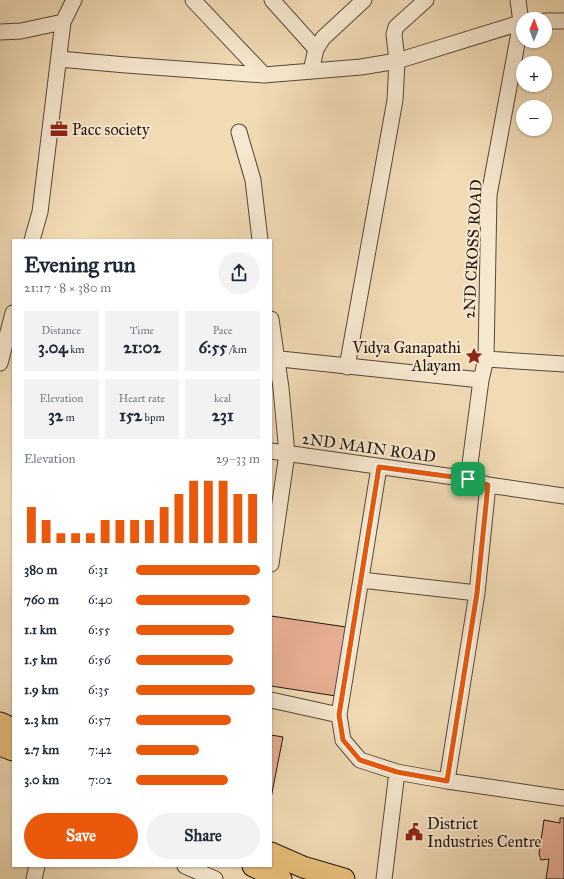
<!DOCTYPE html>
<html lang="en">
<head>
<meta charset="utf-8">
<style>
  body { margin:0; font-family:"IM FELL Great Primer",serif; background:#f2f2f3; color:#1f2937; height:100vh; display:flex; flex-direction:column; font-size:15px; white-space:nowrap }
  * { box-sizing:border-box; margin:0 }
  p { font-size:13px; color:#747a83 }
  .icon { flex:none; width:22px; height:22px; fill:none; stroke:currentColor; stroke-width:2; stroke-linecap:round; stroke-linejoin:round }
  .map { position:relative; flex:1; overflow:hidden }
  .details { position:absolute; left:12px; top:239px; width:260px; height:628px; display:flex; flex-direction:column; background:#fff; border-radius:0px; box-shadow:0 1px 3px #0004 }
  .details>* { flex:none }
  .needle { width:26px; rotate:1deg }
  .fabs { position:absolute; left:516px; top:12px; display:grid; gap:8px }
  .fabs a { display:grid; place-items:center; width:36px; height:36px; border-radius:50%; background:#fff; box-shadow:0 1px 3px #0004; font-size:20px }
  .pin { position:absolute; display:grid; place-items:center; width:34px; height:34px; color:#fff; margin:-17px; border-radius:8px; box-shadow:0 2px 6px #0006 }
  .round { display:grid; place-items:center; flex:none; width:42px; height:42px; border-radius:21px; background:#f2f2f3 }
  .headline { display:flex; align-items:center; justify-content:space-between; height:68px; padding:0 12px }
  h1 { font-size:22px; font-weight:800; line-height:30px }
  .figures { display:grid; grid-template-columns:repeat(3,1fr); gap:6px; height:68px; padding:4px 12px }
  .figures div { display:grid; align-content:center; border-radius:0px; background:#f2f2f3; text-align:center }
  .figures b { font-size:17px; font-weight:800 }
  .figures small { font-size:11px; font-weight:400 }
  .figures p { font-size:11px }
  .chart { height:112px; padding:8px 12px }
  .chart p { display:flex; justify-content:space-between }
  .chart svg { width:100%; height:72px; margin-top:4px; stroke:#ea580c; stroke-width:6 }
  .cta { display:flex; gap:8px; margin-top:auto; padding:8px 12px }
  .cta a { flex:1; height:46px; border-radius:24px; background:#ea580c; color:#fff; font-size:16px; font-weight:800; line-height:46px; text-align:center }
  .cta a+a { background:#f2f2f3; color:#1f2937 }
  ul { padding:0 12px; list-style:none; font-size:13px }
  li { display:grid; grid-template-columns:64px 48px 1fr; align-items:center; height:30px }
  li i { height:10px; border-radius:5px; background:#ea580c }
  .map>svg:first-child { display:block }
  .building { fill:#e8af95; stroke:#221712 }
  .lines { fill:none; stroke-linecap:round; stroke-linejoin:round }
  .minor-casing { stroke:#56483b; stroke-width:17 }
  .highway-casing { stroke:#221712; stroke-width:23 }
  .minor { stroke:#f6e8cf; stroke-width:15 }
  .highway { stroke:#e8be7a; stroke-width:21 }
  .route-casing { stroke:#fff; stroke-width:8 }
  .route { stroke:#ea580c; stroke-width:5 }
  .labels { text-anchor:middle; stroke-width:4; stroke-linejoin:round; paint-order:stroke }
  .poi-label { font-size:16px; fill:#221712; stroke:#f6e8cf; text-anchor:start }
  .street-label { font-size:16px; fill:#221712; stroke:#f6e8cf }
</style>
</head>
<body>
<div class="map">
<svg width="564" height="879" viewBox="0 0 564 879">
  <rect width="100%" height="100%" fill="#f1dbb5"/>
  <filter id="stains"><feTurbulence type="fractalNoise" baseFrequency=".005" numOctaves="4"/><feColorMatrix values="0 0 0 0 .2 0 0 0 0 .09 0 0 0 0 .02 0 0 0 .5 -.17"/></filter>
  <radialGradient id="worn" r=".72"><stop offset=".6" stop-color="#630" stop-opacity="0"/><stop offset="1" stop-color="#630" stop-opacity=".3"/></radialGradient>
  <!-- building -->
  <path class="building" d="M271 616 346 627 336 696 271 686Z
    M271 735 283 737 271 798Z
    M560 818H564V879H546L549 859 541 860 539 854 544 820 560 823Z"/>
  <g class="lines">
    <!-- minor casing -->
    <g class="minor-casing">
      <path id="minor" d="M193 0 264 75
        M272 0 316 49
        M545 21H564
        M0 32 21 31 63 22
        M59 59 126 65 264 75 361 67 397 61 523 22
        M311 71 316 49 323 38 364 0
        M239 132 253 180 260 240
        M32 240 40 212 63 22 74 0
        M271 319 281 388 287 454 271 564
        M271 358 481 380
        M486 359 564 364
        M0 363 13 313
        M347 367 395 100 397 61 394 34 396 27 426 0
        M271 451 468 479 488 485 564 496
        M379 467 339 715 343 740 360 760 397 772
        M468 479 481 380 486 359 489 195 521 22 518 0
        M361 580 477 593
        M271 700 339 715
        M447 781 477 593 488 485
        M185 866 215 879
        M34 879 37 866
        M384 879 397 772 447 781 564 798"/>
    </g>
    <!-- highway casing -->
    <g class="highway-casing">
      <path id="highway" d="M0 723 13 729
        M0 745 13 750
        M271 853 303 867 344 879
        M253 866 281 879"/>
    </g>
    <!-- minor -->
    <use href="#minor" class="minor"/>
    <!-- highway -->
    <use href="#highway" class="highway"/>
  </g>
  <g class="lines">
    <!-- route casing -->
    <g class="route-casing">
      <path id="route" d="M379 467 468 479 488 485 477 593 447 781 397 772 360 760 343 740 339 715Z"/>
    </g>
    <!-- route -->
    <use href="#route" class="route"/>
  </g>
  <!-- icons -->
  <defs>
    <g id="office-bare" transform="scale(1.38)"><path d="M-6-3h4V-5.5h4V-3h4V5H-6ZM-1-4.5V-3h2v-1.5ZM-6 0V1H6V0Z" fill="#8f2418" stroke="#f6e8cf" stroke-width="2.5" paint-order="stroke"/></g>
    <g id="sight-bare" transform="scale(1.38)"><path d="M0-6L1.8-2.2L6-1.7L2.9 1.2L3.7 5.4L0 3.3L-3.7 5.4L-2.9 1.2L-6-1.7L-1.8-2.2Z" fill="#8f2418" stroke="#f6e8cf" stroke-width="2.5" paint-order="stroke"/></g>
    <g id="civic-bare" transform="scale(1.38)"><path d="M-.6-6.5H3V-4.5H.6V-3L4-1V1h2V6H-6V1h2V-1L-.6-3ZM-1.2 2.5V6h2.4V2.5Z" fill="#8f2418" stroke="#f6e8cf" stroke-width="2.5" paint-order="stroke"/></g>
  </defs>
  <g fill-rule="evenodd">
    <use href="#office-bare" x="59" y="129"/>
    <use href="#sight-bare" x="474" y="356"/>
    <use href="#civic-bare" x="414" y="832"/>
  </g>
  <g class="labels">
    <!-- poi labels -->
    <g class="poi-label">
      <text x="72" y="135">Pacc society</text>
      <text x="461" y="353" text-anchor="end">Vidya Ganapathi<tspan x="461" dy="18">Alayam</tspan></text>
      <text x="427" y="829">District<tspan x="427" dy="18">Industries Centre</tspan></text>
    </g>
    <!-- street labels -->
    <g class="street-label">
      <text transform="translate(472 249) rotate(-87)" y="6">2ND CROSS ROAD</text>
      <text transform="translate(369 447) rotate(8)" y="6">2ND MAIN ROAD</text>
    </g>
  </g>
  <rect width="100%" height="100%" filter="url(#stains)"/>
  <rect width="100%" height="100%" fill="url(#worn)"/>
</svg>
<div class="fabs">
<a><svg class="needle" viewBox="-14 -14 28 28"><path d="M0-13l5 13h-10z" fill="#e53935"/><path d="M0 13l5-13h-10z" fill="#747a83"/></svg></a>
<a>+</a>
<a>−</a>
</div>
<div class="pin" style="left:468px;top:479px;background:#1e9e55"><svg class="icon" aria-label="arrive" viewBox="0 0 24 24"><path d="M6 21V4h12l-3 4 3 4H6"/></svg></div>
<section class="details">
<div class="headline"><div><h1>Evening run</h1><p>21:17 · 8 × 380 m</p></div><a class="round"><svg class="icon" aria-label="share" viewBox="0 0 24 24"><path d="M12 15V3M7 8l5-5 5 5M5 13v7h14v-7"/></svg></a></div>
<div class="figures">
<div><p>Distance</p><b>3.04<small> km</small></b></div>
<div><p>Time</p><b>21:02</b></div>
<div><p>Pace</p><b>6:55<small> /km</small></b></div>
</div>
<div class="figures">
<div><p>Elevation</p><b>32<small> m</small></b></div>
<div><p>Heart rate</p><b>152<small> bpm</small></b></div>
<div><p>kcal</p><b>231</b></div>
</div>
<div class="chart"><p><span>Elevation</span>29–33 m</p>
<svg viewBox="0 0 160 44" preserveAspectRatio="none"><path d="M5 44V22M15 44V30M25 44V38M35 44V38M45 44V38M55 44V30M65 44V30M75 44V30M85 44V30M95 44V22M105 44V14M115 44V6M125 44V6M135 44V6M145 44V14M155 44V14"/></svg>
</div>
<ul>
<li><b>380 m</b>6:31<i style="width:100%"></i></li>
<li><b>760 m</b>6:40<i style="width:92%"></i></li>
<li><b>1.1 km</b>6:55<i style="width:79%"></i></li>
<li><b>1.5 km</b>6:56<i style="width:78%"></i></li>
<li><b>1.9 km</b>6:35<i style="width:96%"></i></li>
<li><b>2.3 km</b>6:57<i style="width:77%"></i></li>
<li><b>2.7 km</b>7:42<i style="width:51%"></i></li>
<li><b>3.0 km</b>7:02<i style="width:74%"></i></li>
</ul>
<div class="cta"><a>Save</a><a>Share</a></div>
</section>
</div>
</body>
</html>
